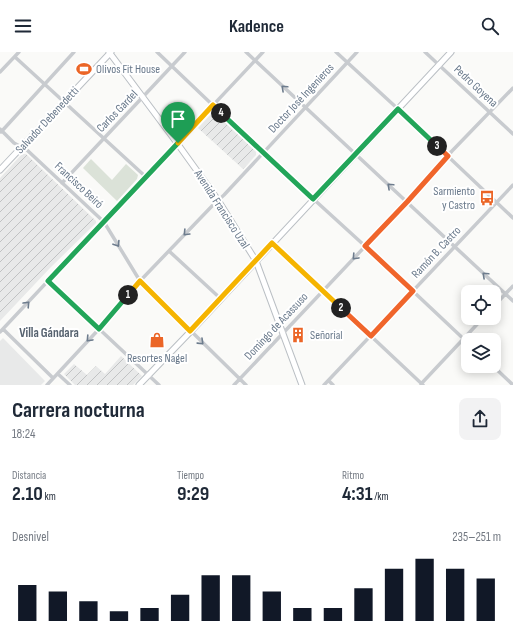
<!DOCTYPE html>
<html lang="es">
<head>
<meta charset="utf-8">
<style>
  body { margin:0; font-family:"Sofia Sans Condensed",sans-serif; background:#f2f2f3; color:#1f2937; height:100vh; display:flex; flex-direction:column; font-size:15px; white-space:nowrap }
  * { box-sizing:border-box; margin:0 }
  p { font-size:13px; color:#747a83 }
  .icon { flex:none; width:22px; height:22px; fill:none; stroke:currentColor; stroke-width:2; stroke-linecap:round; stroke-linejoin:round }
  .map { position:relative; height:333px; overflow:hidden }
  .side { display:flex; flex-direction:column; background:#fff; flex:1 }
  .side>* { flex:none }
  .controls { position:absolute; left:461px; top:233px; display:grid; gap:8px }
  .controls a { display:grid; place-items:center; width:40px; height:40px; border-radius:8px; background:#fff; box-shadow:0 2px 10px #0003; font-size:20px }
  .pin { position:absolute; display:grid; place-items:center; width:34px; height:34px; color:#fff; margin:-41px -17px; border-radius:50% 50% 50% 0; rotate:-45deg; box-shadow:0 0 4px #0007 }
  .pin .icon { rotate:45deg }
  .km { position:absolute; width:20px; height:20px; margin:-10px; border-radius:50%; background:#222; color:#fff; font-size:11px; line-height:20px; text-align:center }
  .round { display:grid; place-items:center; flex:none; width:42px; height:42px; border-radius:8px; background:#f2f2f3 }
  .head { display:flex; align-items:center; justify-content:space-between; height:68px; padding:0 12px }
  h1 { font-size:22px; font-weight:700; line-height:30px }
  .metrics { display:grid; grid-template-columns:repeat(3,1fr); gap:6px; height:68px; padding:4px 12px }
  .metrics div { display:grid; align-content:center }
  .metrics b { font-size:20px; font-weight:700 }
  .metrics small { font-size:11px; font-weight:400 }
  .metrics p { font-size:11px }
  .chart { height:112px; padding:8px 12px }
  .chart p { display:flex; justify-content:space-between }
  .chart svg { width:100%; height:72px; margin-top:4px; stroke:#111827; stroke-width:6 }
  header { display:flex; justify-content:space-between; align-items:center; height:52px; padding:0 12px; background:#fff; font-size:18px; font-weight:700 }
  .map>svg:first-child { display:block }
  .built { fill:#e8e9e9 }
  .industrial { fill:url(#industrial-furrows) }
  .pitch { fill:#dbe2d8 }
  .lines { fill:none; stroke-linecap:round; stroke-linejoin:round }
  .secondary-casing { stroke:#babfc4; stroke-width:7 }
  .street { stroke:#c8cbcf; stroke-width:3.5 }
  .secondary { stroke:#fff; stroke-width:5 }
  .oneway { stroke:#6d7c8d }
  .split-1-casing { stroke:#fff; stroke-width:8 }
  .split-2-casing { stroke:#fff; stroke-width:8 }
  .split-3-casing { stroke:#fff; stroke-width:8 }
  .split-4-casing { stroke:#fff; stroke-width:8 }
  .split-5-casing { stroke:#fff; stroke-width:8 }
  .split-1 { stroke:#22a559; stroke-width:5 }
  .split-2 { stroke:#f5b400; stroke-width:5 }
  .split-3 { stroke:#f0652b; stroke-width:5 }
  .split-4 { stroke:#22a559; stroke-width:5 }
  .split-5 { stroke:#f5b400; stroke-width:5 }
  .labels { text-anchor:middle; stroke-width:4; stroke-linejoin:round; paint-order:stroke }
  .poi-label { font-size:12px; fill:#68788a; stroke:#fff; text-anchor:start }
  .street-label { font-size:12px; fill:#68788a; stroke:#fff }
  .neighbourhood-label { font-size:13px; font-weight:bold; fill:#56626f; stroke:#fff }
</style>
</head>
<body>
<header><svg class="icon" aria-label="menu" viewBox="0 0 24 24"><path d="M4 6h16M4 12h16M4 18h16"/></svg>Kadence<svg class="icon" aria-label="search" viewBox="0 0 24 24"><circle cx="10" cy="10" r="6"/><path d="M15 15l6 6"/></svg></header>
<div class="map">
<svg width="513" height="333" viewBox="0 0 513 333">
  <defs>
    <pattern id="industrial-furrows" width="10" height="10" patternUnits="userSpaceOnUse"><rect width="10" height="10" fill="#e8e9e9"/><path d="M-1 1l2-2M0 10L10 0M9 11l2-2" fill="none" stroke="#c0c2c3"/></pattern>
  </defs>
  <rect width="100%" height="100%" fill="#fafaf8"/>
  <!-- built -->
  <path class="built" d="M3 286 45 329 41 333H0V289Z"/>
  <!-- industrial -->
  <path class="industrial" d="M214 60 256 100V103L243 117 198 76 212 61Z
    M22 102H26L96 169V171L50 216 0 269V126Z
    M121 304 142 324 133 333H75L64 322 74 312 87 323 96 314 105 322Z"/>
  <!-- pitch -->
  <path class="pitch" d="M91 107 112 128 126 112 138 123 137 127 117 149 83 116Z"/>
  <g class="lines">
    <!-- secondary casing -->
    <g class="secondary-casing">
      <path id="secondary" d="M109 0 177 91 218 148 256 209 302 333
        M0 118 111 0
        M139 333 194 276 451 0"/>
    </g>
    <!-- street -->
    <path class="street" d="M157 0 263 101 365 194 468 291
      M246 0 513 249
      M336 0 398 57 513 166
      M425 0 513 82
      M15 5 146 125
      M0 20 19 0
      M0 77 14 91 27 98 104 170 140 229 191 279 246 333
      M1 80 74 0
      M62 131 185 0
      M272 191 423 333
      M169 199 221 247
      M48 229 159 333
      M494 254 513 234
      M3 277 53 326
      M0 280 263 0
      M493 314 513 333
      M58 322 70 333
      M329 329 333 333
      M421 332 483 266
      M47 333 99 277 140 229 213 153 224 143 357 0
      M234 333 407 150 452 99 513 36
      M324 333 513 133"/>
    <!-- secondary -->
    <use href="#secondary" class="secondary"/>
  </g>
  <!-- one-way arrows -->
  <defs><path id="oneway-chevron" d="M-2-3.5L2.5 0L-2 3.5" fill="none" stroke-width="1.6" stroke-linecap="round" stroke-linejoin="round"/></defs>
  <g class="oneway">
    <use href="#oneway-chevron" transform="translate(284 36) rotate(-137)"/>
    <use href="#oneway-chevron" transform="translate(390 134) rotate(-137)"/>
    <use href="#oneway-chevron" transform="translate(186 181) rotate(134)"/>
    <use href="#oneway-chevron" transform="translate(117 192) rotate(58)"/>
    <use href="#oneway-chevron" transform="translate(355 205) rotate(133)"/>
    <use href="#oneway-chevron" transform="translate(485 223) rotate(-137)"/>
    <use href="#oneway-chevron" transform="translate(27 252) rotate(-47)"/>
    <use href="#oneway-chevron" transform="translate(89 287) rotate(133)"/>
    <use href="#oneway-chevron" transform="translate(201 290) rotate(44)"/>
  </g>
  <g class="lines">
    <!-- split-1 casing -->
    <g class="split-1-casing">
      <path id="split-1" d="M128 243 99 277 48 229 178 91"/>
    </g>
    <!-- split-2 casing -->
    <g class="split-2-casing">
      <path id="split-2" d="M128 243 140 229 190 279 272 191 341 256"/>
    </g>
    <!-- split-3 casing -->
    <g class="split-3-casing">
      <path id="split-3" d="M341 256 371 284 413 239 365 194 407 150 448 104 437 94"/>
    </g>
    <!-- split-4 casing -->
    <g class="split-4-casing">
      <path id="split-4" d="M221 61 313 147 398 57 437 94"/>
    </g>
    <!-- split-5 casing -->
    <g class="split-5-casing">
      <path id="split-5" d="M178 91 213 53 221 61"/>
    </g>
    <!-- split-1 -->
    <use href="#split-1" class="split-1"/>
    <!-- split-2 -->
    <use href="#split-2" class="split-2"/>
    <!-- split-3 -->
    <use href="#split-3" class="split-3"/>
    <!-- split-4 -->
    <use href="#split-4" class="split-4"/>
    <!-- split-5 -->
    <use href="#split-5" class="split-5"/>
  </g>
  <!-- icons -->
  <defs>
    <g id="stadium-bare" transform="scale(1.2)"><path d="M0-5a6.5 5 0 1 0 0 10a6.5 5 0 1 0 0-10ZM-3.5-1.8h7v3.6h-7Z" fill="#eb6526" stroke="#fff" stroke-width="2.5" paint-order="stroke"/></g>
    <g id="bus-bare" transform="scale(1.2)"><path d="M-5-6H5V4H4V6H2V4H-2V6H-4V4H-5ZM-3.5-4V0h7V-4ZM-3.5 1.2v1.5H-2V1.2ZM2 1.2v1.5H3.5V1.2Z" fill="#eb6526" stroke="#fff" stroke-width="2.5" paint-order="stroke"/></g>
    <g id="building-bare" transform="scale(1.2)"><path d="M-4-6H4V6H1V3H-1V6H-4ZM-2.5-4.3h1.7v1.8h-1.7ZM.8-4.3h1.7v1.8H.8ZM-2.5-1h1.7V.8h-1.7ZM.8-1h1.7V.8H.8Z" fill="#eb6526" stroke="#fff" stroke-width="2.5" paint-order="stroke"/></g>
    <g id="shop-bare" transform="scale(1.2)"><path d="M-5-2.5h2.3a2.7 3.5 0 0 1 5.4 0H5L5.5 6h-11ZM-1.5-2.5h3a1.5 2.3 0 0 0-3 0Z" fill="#eb6526" stroke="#fff" stroke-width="2.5" paint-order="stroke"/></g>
  </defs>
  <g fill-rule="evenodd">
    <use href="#stadium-bare" x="84" y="17"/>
    <use href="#bus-bare" x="487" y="146"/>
    <use href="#building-bare" x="298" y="283"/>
    <use href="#shop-bare" x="157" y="288"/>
  </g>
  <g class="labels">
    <!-- poi labels -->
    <g class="poi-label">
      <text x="96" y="21">Olivos Fit House</text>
      <text x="475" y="143" text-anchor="end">Sarmiento<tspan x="475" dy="14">y Castro</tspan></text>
      <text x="310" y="287">Señorial</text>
      <text x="157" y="310" text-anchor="middle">Resortes Nagel</text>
    </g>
    <!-- street labels -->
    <g class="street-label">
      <text transform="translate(476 34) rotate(43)" y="4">Pedro Goyena</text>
      <text transform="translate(301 46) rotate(-47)" y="4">Doctor José Ingenieros</text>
      <text transform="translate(117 59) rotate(-46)" y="4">Carlos Gardel</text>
      <text transform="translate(47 68) rotate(-47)" y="4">Salvador Debenedetti</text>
      <text transform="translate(79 133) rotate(43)" y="4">Francisco Beiró</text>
      <text transform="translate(222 157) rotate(57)" y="4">Avenida Francisco Uzal</text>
      <text transform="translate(436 200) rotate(-47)" y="4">Ramón B. Castro</text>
      <text transform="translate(276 274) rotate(-47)" y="4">Domingo de Acassuso</text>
    </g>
    <!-- neighbourhood labels -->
    <g class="neighbourhood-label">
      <text x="49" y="285">Villa Gándara</text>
    </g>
  </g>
</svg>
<div class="controls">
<a><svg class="icon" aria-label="locate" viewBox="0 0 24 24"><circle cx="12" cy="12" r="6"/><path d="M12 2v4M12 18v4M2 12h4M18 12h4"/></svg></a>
<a><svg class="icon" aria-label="layers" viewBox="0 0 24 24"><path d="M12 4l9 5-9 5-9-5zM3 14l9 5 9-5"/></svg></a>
</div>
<div class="pin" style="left:178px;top:91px;background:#1e9e55"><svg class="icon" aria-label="arrive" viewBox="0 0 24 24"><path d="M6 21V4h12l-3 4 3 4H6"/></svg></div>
<b class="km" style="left:128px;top:243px">1</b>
<b class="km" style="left:341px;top:256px">2</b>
<b class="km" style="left:437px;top:94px">3</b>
<b class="km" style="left:221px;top:61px">4</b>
</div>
<section class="side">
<div class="head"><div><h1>Carrera nocturna</h1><p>18:24</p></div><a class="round"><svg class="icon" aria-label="share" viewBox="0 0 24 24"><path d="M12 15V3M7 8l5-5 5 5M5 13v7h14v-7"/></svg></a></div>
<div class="metrics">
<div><p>Distancia</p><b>2.10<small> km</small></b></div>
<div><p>Tiempo</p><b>9:29</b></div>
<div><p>Ritmo</p><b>4:31<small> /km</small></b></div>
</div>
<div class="chart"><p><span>Desnivel</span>235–251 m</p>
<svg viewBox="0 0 160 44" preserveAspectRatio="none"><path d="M5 44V22M15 44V26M25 44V32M35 44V38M45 44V36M55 44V28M65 44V16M75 44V16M85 44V26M95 44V36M105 44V36M115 44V24M125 44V12M135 44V6M145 44V12M155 44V18"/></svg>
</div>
</section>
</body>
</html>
